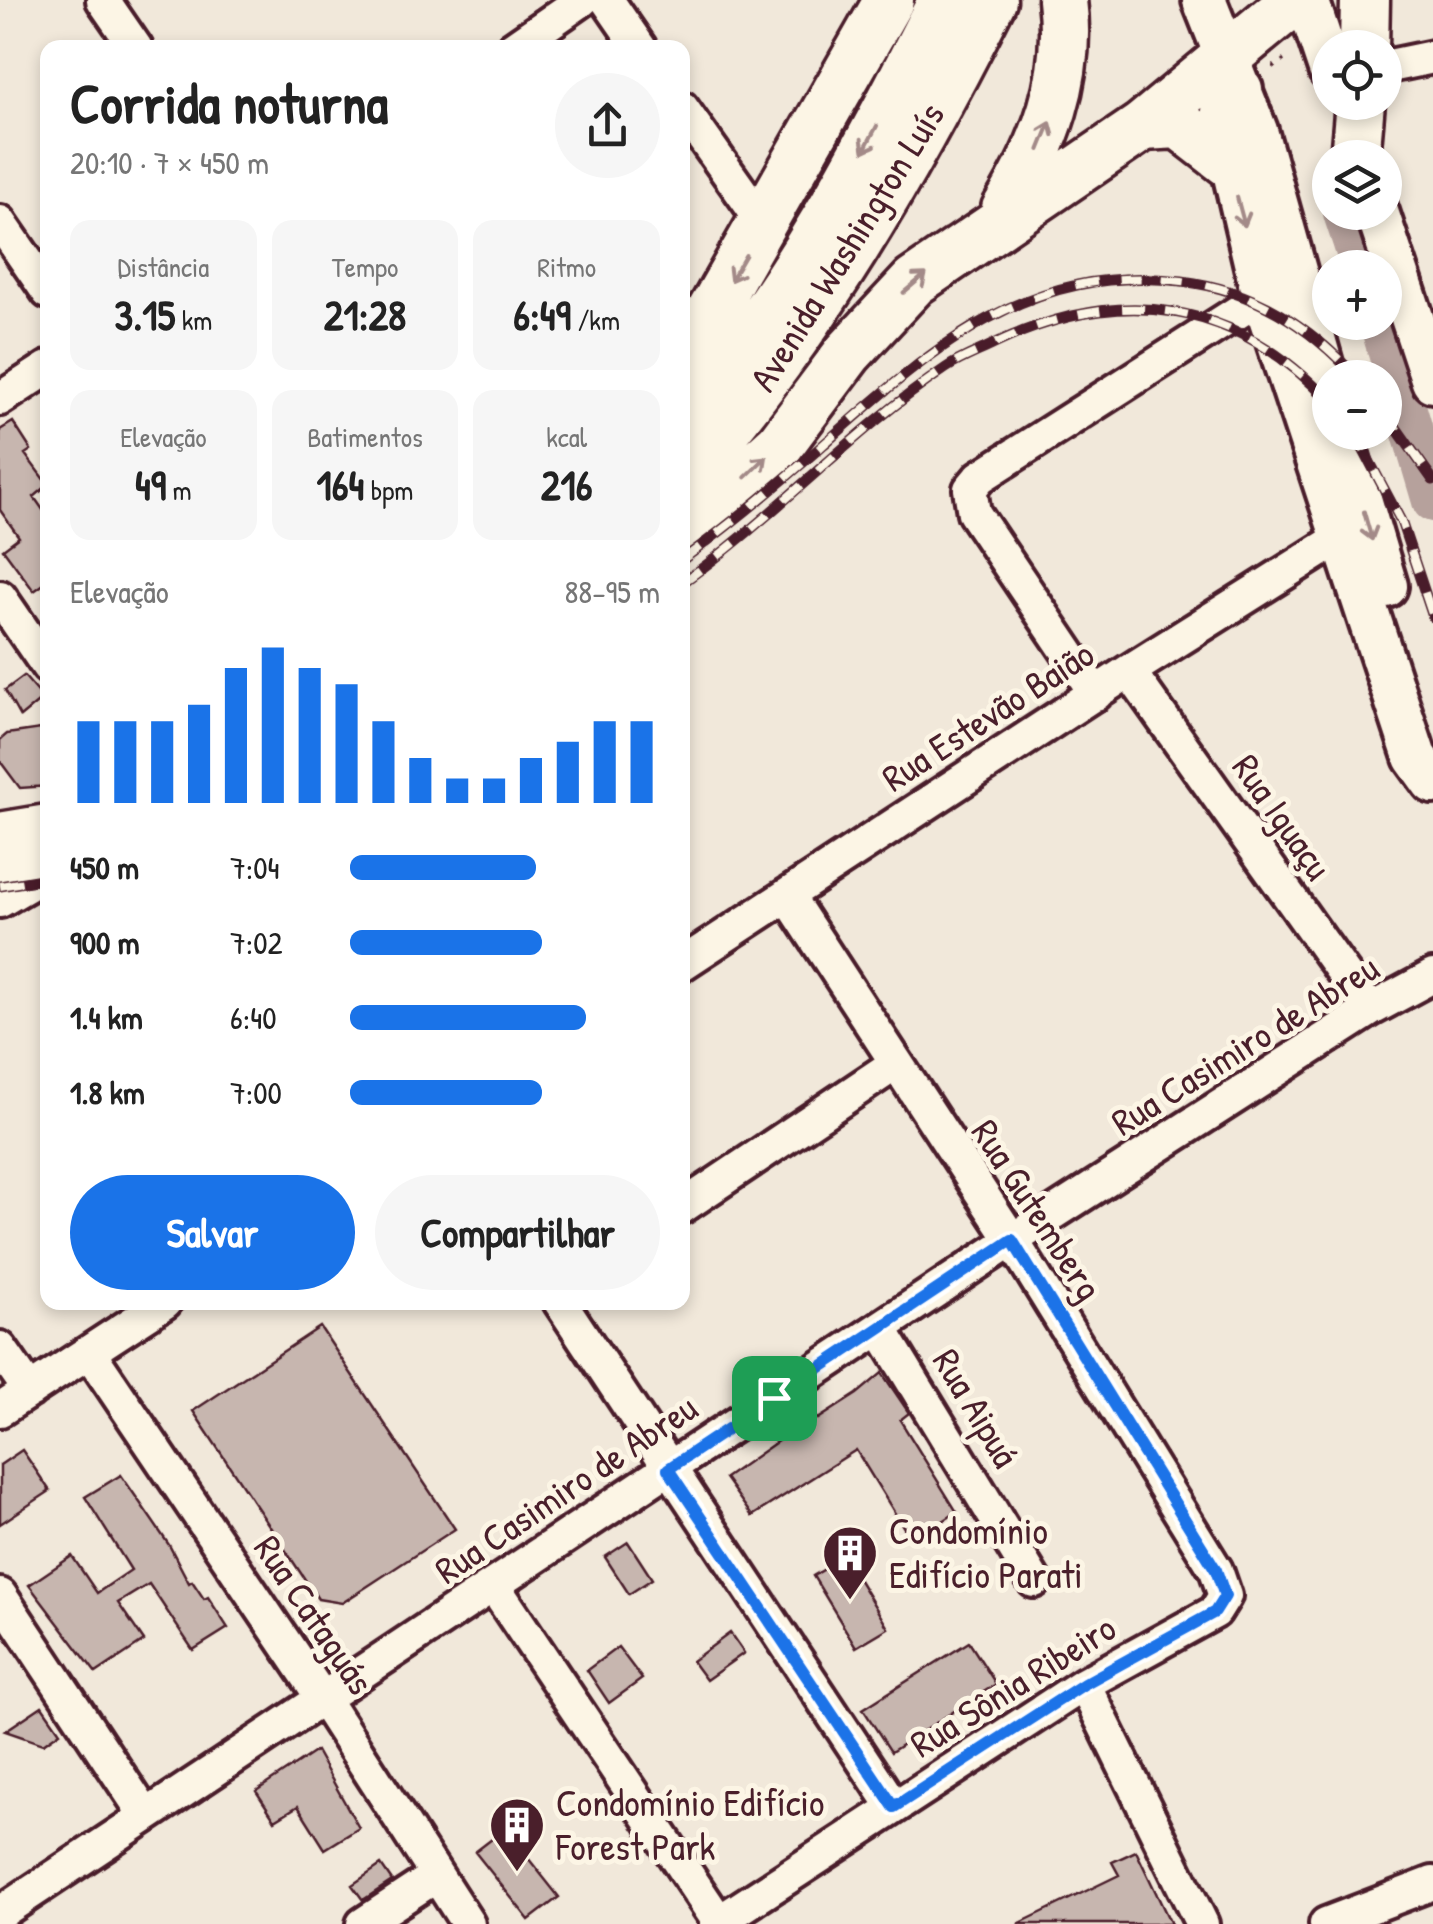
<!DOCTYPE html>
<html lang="pt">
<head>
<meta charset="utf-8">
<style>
  body { margin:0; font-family:"Patrick Hand",sans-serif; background:#f6f6f6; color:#222; height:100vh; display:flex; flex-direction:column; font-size:38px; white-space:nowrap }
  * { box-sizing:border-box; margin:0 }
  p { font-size:32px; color:#767676 }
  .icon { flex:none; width:55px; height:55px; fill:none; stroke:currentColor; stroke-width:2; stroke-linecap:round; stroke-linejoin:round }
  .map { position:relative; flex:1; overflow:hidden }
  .drawer { position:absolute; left:40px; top:40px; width:650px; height:1270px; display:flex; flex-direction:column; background:#fff; border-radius:20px; box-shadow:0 5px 15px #0003 }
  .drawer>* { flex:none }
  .fabs { position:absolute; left:1312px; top:30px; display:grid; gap:20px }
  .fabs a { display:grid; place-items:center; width:90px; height:90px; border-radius:50%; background:#fff; box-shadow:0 5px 15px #0003; font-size:50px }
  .pin { position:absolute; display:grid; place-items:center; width:85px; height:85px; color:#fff; margin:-42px; border-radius:20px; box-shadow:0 5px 15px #0006 }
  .round { display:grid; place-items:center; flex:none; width:105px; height:105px; border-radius:52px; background:#f6f6f6 }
  .summary { display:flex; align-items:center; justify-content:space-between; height:170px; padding:0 30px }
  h1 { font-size:55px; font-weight:800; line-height:75px }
  .figures { display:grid; grid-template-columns:repeat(3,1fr); gap:15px; height:170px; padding:10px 30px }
  .figures div { display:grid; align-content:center; border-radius:20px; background:#f6f6f6; text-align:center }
  .figures b { font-size:42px; font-weight:800 }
  .figures small { font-size:28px; font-weight:400 }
  .figures p { font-size:28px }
  .chart { height:280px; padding:20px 30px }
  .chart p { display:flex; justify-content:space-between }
  .chart svg { width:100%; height:180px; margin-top:10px; stroke:#1a73e8; stroke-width:6 }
  .primary-button { display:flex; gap:20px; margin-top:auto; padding:20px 30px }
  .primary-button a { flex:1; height:115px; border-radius:60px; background:#1a73e8; color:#fff; font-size:40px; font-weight:800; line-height:115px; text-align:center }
  .primary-button a+a { background:#f6f6f6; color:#222 }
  ul { padding:0 30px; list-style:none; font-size:32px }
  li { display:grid; grid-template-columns:160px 120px 1fr; align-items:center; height:75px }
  li i { height:25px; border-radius:12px; background:#1a73e8 }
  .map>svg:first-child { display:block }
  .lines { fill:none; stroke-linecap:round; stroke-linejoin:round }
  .river { stroke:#b6a19c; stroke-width:42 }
  .building { fill:#c7b6af; stroke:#4a1f2b; stroke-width:2.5 }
  .minor-casing { stroke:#4a1f2b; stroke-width:40 }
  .major-casing { stroke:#4a1f2b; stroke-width:50 }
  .highway-casing { stroke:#4a1f2b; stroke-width:55 }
  .path { stroke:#4a1f2b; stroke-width:4; stroke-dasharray:2.5 8; stroke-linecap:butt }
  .minor { stroke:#fcf5e5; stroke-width:32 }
  .major { stroke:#fcf5e5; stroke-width:42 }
  .highway { stroke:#fcf5e5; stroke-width:48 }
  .rail-casing { stroke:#4a1f2b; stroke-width:11 }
  .rail { stroke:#fcf5e5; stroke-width:8; stroke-dasharray:22; stroke-linecap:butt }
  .oneway { stroke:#a38a88 }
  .route-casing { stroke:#fff; stroke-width:20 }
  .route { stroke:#1a73e8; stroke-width:12 }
  .labels { text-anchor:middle; stroke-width:10; stroke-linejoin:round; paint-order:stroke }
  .street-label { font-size:38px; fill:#4a1f2b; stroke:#fcf5e5 }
  .poi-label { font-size:38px; fill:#4a1f2b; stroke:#fcf5e5; text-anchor:start }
</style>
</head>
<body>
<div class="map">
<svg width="1433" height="1924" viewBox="0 0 1433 1924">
  <rect width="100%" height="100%" fill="#f1e8da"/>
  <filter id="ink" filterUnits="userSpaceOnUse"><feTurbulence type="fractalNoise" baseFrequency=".01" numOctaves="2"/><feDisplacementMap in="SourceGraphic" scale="20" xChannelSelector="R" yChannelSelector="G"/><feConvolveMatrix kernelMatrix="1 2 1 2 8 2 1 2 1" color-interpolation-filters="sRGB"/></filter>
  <g filter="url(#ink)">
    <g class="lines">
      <!-- river -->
      <path class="river" d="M1344 213 1362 268
        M1380 322 1433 501"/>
    </g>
    <!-- building -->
    <path class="building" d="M13 422 31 450 25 454 48 485 34 497 48 517V581L34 591 3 549 19 537 0 510V430Z
      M24 676 43 698 20 717 5 690Z
      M48 728V786L20 788 0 761V740L7 734Z
      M320 1327 455 1529 342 1603 318 1599 193 1411Z
      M882 1373 909 1413 900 1420 957 1512 912 1541 856 1450 752 1516 725 1478 815 1415 818 1419 857 1394Z
      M22 1450 50 1491 0 1524V1465Z
      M121 1475 169 1545 189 1583 192 1581 204 1599 208 1597 228 1628 193 1650 149 1584 118 1603 144 1641 96 1673 29 1585 72 1556 97 1593 131 1570 85 1497Z
      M628 1542 652 1579 629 1594 605 1557Z
      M845 1557 888 1628 856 1647 813 1576Z
      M730 1633 744 1653 706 1680 692 1661Z
      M969 1642 996 1684 891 1752 863 1709Z
      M618 1647 642 1679 609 1703 587 1670Z
      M42 1706 60 1732 43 1744 5 1731Z
      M316 1751 359 1828 325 1849 298 1806 275 1820 256 1791Z
      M505 1829 559 1897 529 1920 475 1852Z
      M1136 1851 1171 1924H1018L1119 1875 1112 1862Z
      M381 1865 392 1881 363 1900 352 1885Z"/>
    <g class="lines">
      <!-- minor casing -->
      <g class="minor-casing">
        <path id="minor" d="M103 0 136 48
          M607 0 640 48
          M513 48 582 0
          M1385 67 1433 57
          M682 108 764 224
          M0 222 48 292
          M0 399 48 368
          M0 597 48 667
          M1129 671 1370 1010
          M1096 694 974 513 970 489 980 477 1263 296
          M0 901 48 873
          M682 964 1129 671 1340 538
          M682 1207 895 1064
          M560 1302 894 1807
          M880 1328 1034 1581
          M0 1348 30 1391
          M89 1352 323 1699 468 1924
          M0 1410 165 1302
          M493 1585 719 1922
          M0 1595 146 1816
          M1084 1684 1202 1924
          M0 1913 1012 1240 1370 1010 1433 976
          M363 1924 436 1876
          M716 1924 1084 1684 1215 1612 1225 1596 1216 1570 1012 1240 787 895
          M1326 1924 1433 1883"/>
      </g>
      <!-- major casing -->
      <g class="major-casing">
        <path id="major" d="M1204 0 1256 131 1330 396
          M1307 0 1330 69
          M1241 89 1224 104 1222 120 1263 296 1415 757 1433 782
          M1377 212 1433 381
          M1340 432 1386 586"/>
      </g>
      <!-- highway casing -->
      <g class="highway-casing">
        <path id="highway" d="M1364 48 1365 0
          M1143 126 1179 124 1228 162
          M1356 147 1360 102
          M1006 209C1045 145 1072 77 1062 0
          M682 363 889 0
          M682 420C792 296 869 147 943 0
          M682 481C810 338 906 171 992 0
          M682 532 780 444 848 353 914 282 1143 126 1295 0
          M0 837 48 829
          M0 871 48 862"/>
      </g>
      <!-- path -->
      <path class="path" d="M1273 67 1290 56"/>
      <!-- minor -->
      <use href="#minor" class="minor"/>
      <!-- major -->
      <use href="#major" class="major"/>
      <!-- highway -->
      <use href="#highway" class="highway"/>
      <!-- rail casing -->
      <g class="rail-casing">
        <path id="rail" d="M1385 412 1433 480
          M1354 432 1401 521 1433 617
          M682 560C731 524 778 485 823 445 931 350 1027 262 1182 281 1254 290 1309 325 1357 378
          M682 583C775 517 852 431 946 368 961 358 978 352 994 344 1119 284 1234 299 1330 402
          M0 886 48 878"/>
      </g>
      <!-- rail -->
      <use href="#rail" class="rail"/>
    </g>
    <!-- one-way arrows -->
    <defs><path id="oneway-shaft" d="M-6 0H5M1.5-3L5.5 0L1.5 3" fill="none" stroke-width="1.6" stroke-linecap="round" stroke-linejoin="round" transform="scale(2.5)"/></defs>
    <g class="oneway">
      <use href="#oneway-shaft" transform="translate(1045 136) rotate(-68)"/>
      <use href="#oneway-shaft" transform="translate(870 139) rotate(118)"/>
      <use href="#oneway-shaft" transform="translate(1241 212) rotate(75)"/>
      <use href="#oneway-shaft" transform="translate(738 268) rotate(120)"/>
      <use href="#oneway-shaft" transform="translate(915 283) rotate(-40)"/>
      <use href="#oneway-shaft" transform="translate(756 467) rotate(-44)"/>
      <use href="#oneway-shaft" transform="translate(1368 526) rotate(74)"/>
    </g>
  </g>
  <g class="lines" filter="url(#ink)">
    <!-- route casing -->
    <g class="route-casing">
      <path id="route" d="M1012 1240 1216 1570 1225 1596 1215 1612 1084 1684 894 1807 668 1469Z"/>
    </g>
    <!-- route -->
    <use href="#route" class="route"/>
  </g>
  <!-- icons -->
  <defs>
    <g id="building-pin" transform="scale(2.875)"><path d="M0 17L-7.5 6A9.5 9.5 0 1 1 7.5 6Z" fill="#4a1f2b" stroke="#fcf5e5"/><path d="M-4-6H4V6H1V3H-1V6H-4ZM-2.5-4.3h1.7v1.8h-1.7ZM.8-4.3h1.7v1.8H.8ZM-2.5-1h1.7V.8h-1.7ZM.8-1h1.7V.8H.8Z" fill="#fff"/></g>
  </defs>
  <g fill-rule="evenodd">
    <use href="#building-pin" x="850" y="1553"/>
    <use href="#building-pin" x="517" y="1825"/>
  </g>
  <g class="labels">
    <!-- street labels -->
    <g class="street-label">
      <text transform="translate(847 247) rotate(-58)" y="13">Avenida Washington Luís</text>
      <text transform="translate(988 716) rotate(-33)" y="13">Rua Estevão Baião</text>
      <text transform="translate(1282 817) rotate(55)" y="13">Rua Iguaçu</text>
      <text transform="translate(1245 1045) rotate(-32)" y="13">Rua Casimiro de Abreu</text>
      <text transform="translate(1037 1210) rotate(57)" y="13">Rua Gutemberg</text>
      <text transform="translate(976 1408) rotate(59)" y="13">Rua Aipuá</text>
      <text transform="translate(566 1489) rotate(-34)" y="13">Rua Casimiro de Abreu</text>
      <text transform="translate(314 1615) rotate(56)" y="13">Rua Cataguás</text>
      <text transform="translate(1013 1686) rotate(-32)" y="13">Rua Sônia Ribeiro</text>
    </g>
    <!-- poi labels -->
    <g class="poi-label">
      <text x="889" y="1544">Condomínio<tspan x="889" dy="44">Edifício Parati</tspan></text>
      <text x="556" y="1816">Condomínio Edifício<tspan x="556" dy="44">Forest Park</tspan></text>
    </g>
  </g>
</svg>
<div class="fabs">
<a><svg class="icon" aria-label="locate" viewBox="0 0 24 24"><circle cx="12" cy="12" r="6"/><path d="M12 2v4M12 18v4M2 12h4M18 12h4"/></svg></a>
<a><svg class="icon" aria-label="layers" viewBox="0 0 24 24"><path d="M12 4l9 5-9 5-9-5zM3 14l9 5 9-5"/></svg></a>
<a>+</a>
<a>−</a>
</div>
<div class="pin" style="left:774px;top:1398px;background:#1e9e55"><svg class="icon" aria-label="arrive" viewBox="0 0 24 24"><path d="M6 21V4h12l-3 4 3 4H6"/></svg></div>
<section class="drawer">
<div class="summary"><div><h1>Corrida noturna</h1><p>20:10 · 7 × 450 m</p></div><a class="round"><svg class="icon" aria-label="share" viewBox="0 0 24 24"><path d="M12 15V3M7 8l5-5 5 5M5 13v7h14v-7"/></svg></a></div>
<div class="figures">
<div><p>Distância</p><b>3.15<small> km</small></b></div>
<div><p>Tempo</p><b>21:28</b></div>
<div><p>Ritmo</p><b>6:49<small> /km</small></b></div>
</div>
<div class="figures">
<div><p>Elevação</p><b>49<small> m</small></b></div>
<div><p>Batimentos</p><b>164<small> bpm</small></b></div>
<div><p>kcal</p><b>216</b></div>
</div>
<div class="chart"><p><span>Elevação</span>88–95 m</p>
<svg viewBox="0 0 160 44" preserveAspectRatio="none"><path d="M5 44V24M15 44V24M25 44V24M35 44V20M45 44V11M55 44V6M65 44V11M75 44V15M85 44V24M95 44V33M105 44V38M115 44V38M125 44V33M135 44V29M145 44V24M155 44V24"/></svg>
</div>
<ul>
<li><b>450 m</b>7:04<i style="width:60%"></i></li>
<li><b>900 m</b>7:02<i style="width:62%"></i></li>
<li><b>1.4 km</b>6:40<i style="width:76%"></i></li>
<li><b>1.8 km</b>7:00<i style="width:62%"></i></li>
</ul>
<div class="primary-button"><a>Salvar</a><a>Compartilhar</a></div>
</section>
</div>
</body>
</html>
